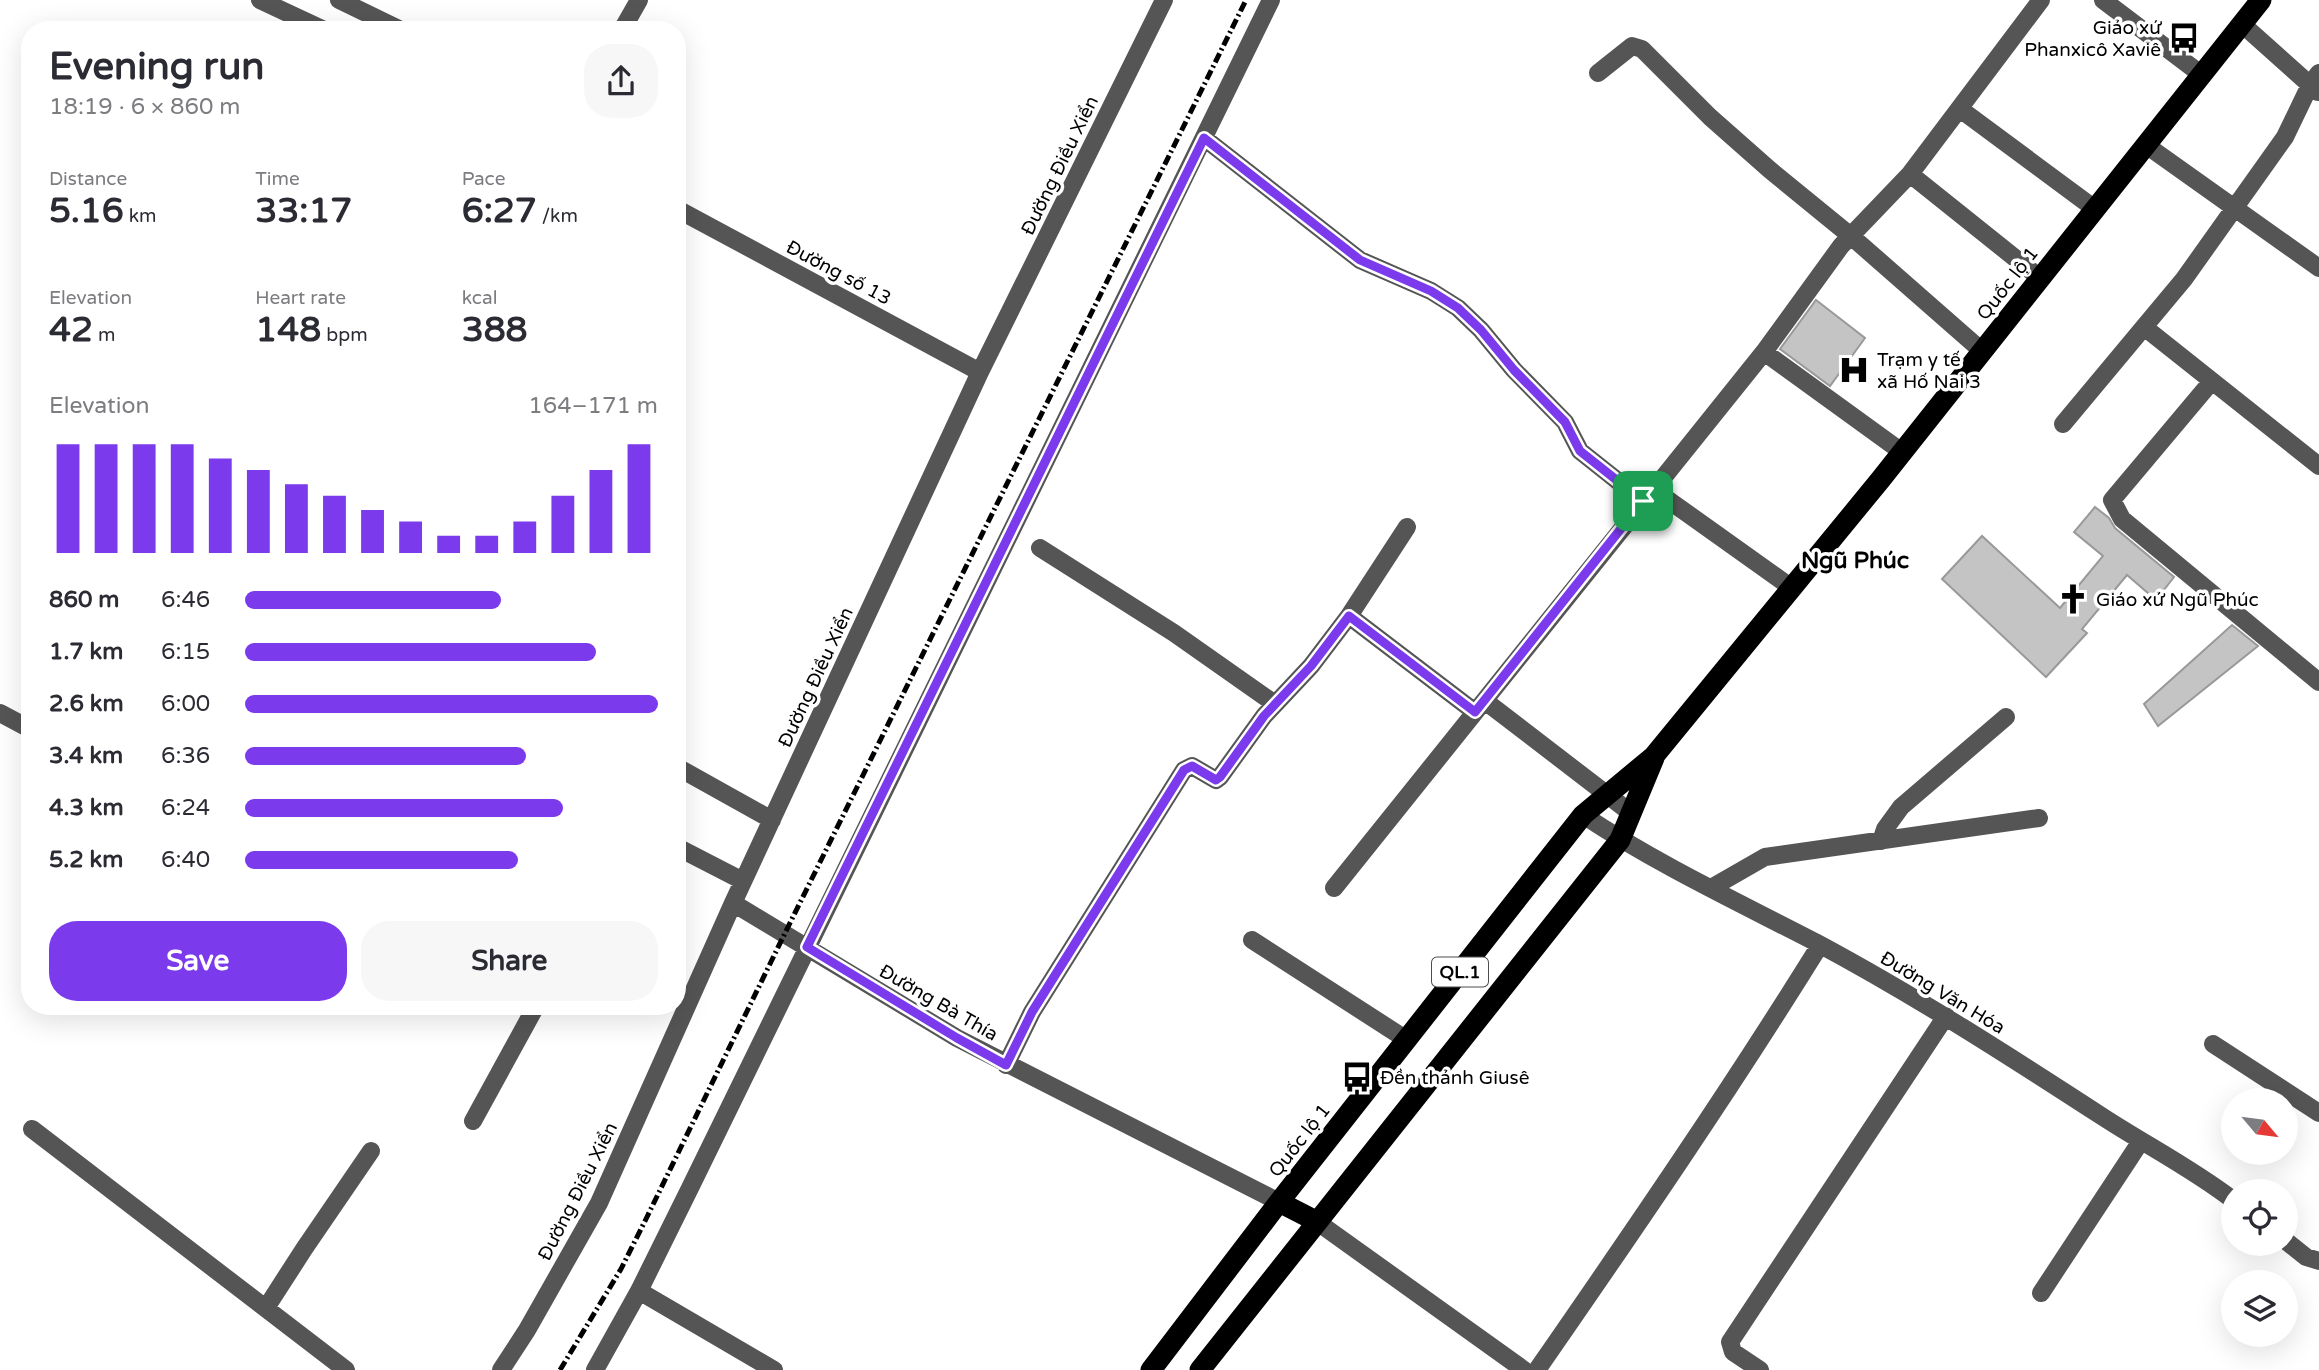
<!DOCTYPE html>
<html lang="en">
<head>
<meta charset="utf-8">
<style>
  body { margin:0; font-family:"Varela Round",sans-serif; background:#f7f7f7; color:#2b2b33; height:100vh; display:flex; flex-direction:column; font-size:26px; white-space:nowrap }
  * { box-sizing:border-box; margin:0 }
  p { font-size:23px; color:#7c7c81 }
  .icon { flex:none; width:38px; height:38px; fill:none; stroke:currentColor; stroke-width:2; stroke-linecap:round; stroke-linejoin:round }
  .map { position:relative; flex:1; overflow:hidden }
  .drawer { position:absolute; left:21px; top:21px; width:665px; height:994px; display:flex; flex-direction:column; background:#fff; border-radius:28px; box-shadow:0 7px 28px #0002 }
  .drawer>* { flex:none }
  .needle { width:46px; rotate:119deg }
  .tools { position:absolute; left:2221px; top:1088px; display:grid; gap:14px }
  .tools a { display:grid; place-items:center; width:77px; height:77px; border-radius:50%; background:#fff; box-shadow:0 7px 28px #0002; font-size:35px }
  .pin { position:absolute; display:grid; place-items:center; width:60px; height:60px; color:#fff; margin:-30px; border-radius:14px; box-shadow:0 4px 10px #0006 }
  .round { display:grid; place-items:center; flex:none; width:74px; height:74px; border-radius:28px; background:#f7f7f7 }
  .summary { display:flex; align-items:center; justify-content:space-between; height:119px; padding:0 28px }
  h1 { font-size:38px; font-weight:700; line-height:52px }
  .metrics { display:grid; grid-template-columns:repeat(3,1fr); gap:10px; height:119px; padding:7px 28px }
  .metrics div { display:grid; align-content:center }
  .metrics b { font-size:35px; font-weight:700 }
  .metrics small { font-size:19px; font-weight:400 }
  .metrics p { font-size:19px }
  .chart { height:196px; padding:14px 28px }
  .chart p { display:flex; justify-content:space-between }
  .chart svg { width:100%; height:126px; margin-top:7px; stroke:#7c3aed; stroke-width:6 }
  .button { display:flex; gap:14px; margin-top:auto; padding:14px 28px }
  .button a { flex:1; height:80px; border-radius:28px; background:#7c3aed; color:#fff; font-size:28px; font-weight:700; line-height:80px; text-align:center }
  .button a+a { background:#f7f7f7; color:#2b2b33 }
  ul { padding:0 28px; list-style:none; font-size:23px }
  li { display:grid; grid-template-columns:112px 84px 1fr; align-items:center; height:52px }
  li i { height:18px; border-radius:9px; background:#7c3aed }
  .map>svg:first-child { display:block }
  .building { fill:#c4c4c4; stroke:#999; stroke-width:2 }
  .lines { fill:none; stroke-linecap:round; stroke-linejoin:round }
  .minor { stroke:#555; stroke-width:18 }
  .highway { stroke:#000; stroke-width:21 }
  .rail { stroke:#000; stroke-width:5; stroke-dasharray:10 3.5 2 3.5; stroke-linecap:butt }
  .route-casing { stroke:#fff; stroke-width:14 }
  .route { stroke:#7c3aed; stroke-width:9 }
  .labels { text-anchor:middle; stroke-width:7; stroke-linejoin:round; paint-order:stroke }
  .shield { fill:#fff; stroke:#4c4c4c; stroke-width:2 }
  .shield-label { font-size:18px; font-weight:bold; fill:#000 }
  .poi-label { font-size:19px; fill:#000; stroke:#fff; text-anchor:start }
  .street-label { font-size:19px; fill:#000; stroke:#fff }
  .quarter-label { font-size:23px; font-weight:bold; fill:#000; stroke:#fff }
</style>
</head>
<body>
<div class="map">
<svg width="2319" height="1370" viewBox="0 0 2319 1370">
  <rect width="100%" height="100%" fill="#fff"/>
  <!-- building -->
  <path class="building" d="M1816 300 1865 338 1830 386 1780 349Z
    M2095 507 2109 518 2115 528 2174 577 2156 600 2127 575 2082 629 2087 633 2046 677 1942 579 1982 536 2060 608 2103 556 2074 532Z
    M2232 625 2258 646 2158 726 2144 704Z"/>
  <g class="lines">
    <!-- minor -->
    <path class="minor" d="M260 0 324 30
      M339 0 401 30
      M2103 0 2202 75
      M2242 24 2318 92
      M622 30 639 0
      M1598 73 1632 46 1642 49 1710 117 1770 170 1852 237 1982 351
      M1960 109 2095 209
      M1204 138 1360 260 1431 291 1458 308 1481 330 1514 370 1565 422 1580 451 1643 501
      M2146 145 2319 268
      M1910 174 2040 278
      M677 209 980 372
      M2144 327 2319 466
      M1764 352 1902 452
      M2212 381 2112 500 2122 519 2319 682
      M2063 424 2184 279 2285 137 2310 85 2319 73
      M1653 489 1792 588
      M1040 548 1174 633 1275 704
      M1349 616 1475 712
      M1485 701 1631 813
      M0 713 30 729
      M677 767 772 820
      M1583 815C1657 864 1738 902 1817 943 1916 996 2009 1056 2103 1117 2146 1145 2193 1169 2233 1200
      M1881 841 1885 829 1901 807 2006 717
      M677 847 743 881
      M1334 888 1764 352 1841 246 1910 174 2041 0
      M1711 888 1765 857 2039 818
      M733 903 957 1038 1279 1202
      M1252 940 1407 1040
      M2213 1044 2319 1113
      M1006 1065 1032 1012 1184 770 1192 766 1216 780 1220 777 1264 716 1311 666 1349 616 1407 527
      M473 1121 536 1006
      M32 1129 346 1370
      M1316 1221 1524 1370
      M2286 1241 2306 1257 2319 1261
      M639 1291 774 1370
      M2041 1293 2141 1141
      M266 1308 304 1249 371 1151
      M501 1370 527 1330 599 1203 733 903 980 372 1164 0
      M595 1370 639 1291 691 1186 1271 0
      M1537 1370C1634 1230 1730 1090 1820 945
      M1760 1370 1733 1352 1730 1342 1946 1016"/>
    <!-- highway -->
    <path class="highway" d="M1279 1202 1316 1221
      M1151 1370 1279 1202 1583 815 1654 756 1881 479 2261 0
      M1200 1370 1620 840 1654 758"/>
    <!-- rail -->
    <path class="rail" d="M560 1370 621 1269 646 1219 785 933 1246 0"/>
  </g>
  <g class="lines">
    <!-- route casing -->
    <g class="route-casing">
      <path id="route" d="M1204 138 1360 260 1431 291 1458 308 1481 330 1514 370 1565 422 1580 451 1643 501 1475 712 1349 616 1311 666 1264 716 1220 777 1216 780 1192 766 1184 770 1032 1012 1006 1065 957 1038 807 947Z"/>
    </g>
    <!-- route -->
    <use href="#route" class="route"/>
  </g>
  <!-- icons -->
  <defs>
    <g id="bus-bare" transform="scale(2.415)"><path d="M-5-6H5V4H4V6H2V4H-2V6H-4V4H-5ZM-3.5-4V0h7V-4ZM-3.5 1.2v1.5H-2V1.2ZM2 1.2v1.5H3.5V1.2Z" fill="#000" stroke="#fff" stroke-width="2.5" paint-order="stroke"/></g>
    <g id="hospital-bare" transform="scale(2.415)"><path d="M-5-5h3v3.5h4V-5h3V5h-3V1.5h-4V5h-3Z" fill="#000" stroke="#fff" stroke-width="2.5" paint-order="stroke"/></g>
    <g id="church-bare" transform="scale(2.415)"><path d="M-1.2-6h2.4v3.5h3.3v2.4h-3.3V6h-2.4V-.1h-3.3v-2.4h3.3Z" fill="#000" stroke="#fff" stroke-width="2.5" paint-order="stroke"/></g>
  </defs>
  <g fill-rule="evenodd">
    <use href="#bus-bare" x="2184" y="38"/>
    <use href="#hospital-bare" x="1854" y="370"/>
    <use href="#church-bare" x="2073" y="599"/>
    <use href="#bus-bare" x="1357" y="1077"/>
  </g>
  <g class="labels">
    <!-- shield labels -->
    <rect class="shield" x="1432" y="957.5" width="56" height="29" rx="5"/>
    <g class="shield-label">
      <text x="1460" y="978">QL.1</text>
    </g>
    <!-- poi labels -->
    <g class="poi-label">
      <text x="2161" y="34" text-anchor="end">Giáo xứ<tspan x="2161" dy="22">Phanxicô Xaviê</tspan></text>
      <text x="1877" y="366">Trạm y tế<tspan x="1877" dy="22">xã Hố Nai 3</tspan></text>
      <text x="2096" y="606">Giáo xứ Ngũ Phúc</text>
      <text x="1380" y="1084">Đền thánh Giusê</text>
    </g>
    <!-- street labels -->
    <g class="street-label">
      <text transform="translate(1059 165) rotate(-64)" y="7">Đường Điều Xiển</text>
      <text transform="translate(839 272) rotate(28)" y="7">Đường số 13</text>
      <text transform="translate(2007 283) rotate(-52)" y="7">Quốc lộ 1</text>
      <text transform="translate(815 677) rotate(-65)" y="7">Đường Điều Xiển</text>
      <text transform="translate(1943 992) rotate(31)" y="7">Đường Văn Hóa</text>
      <text transform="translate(939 1002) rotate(30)" y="7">Đường Bà Thía</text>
      <text transform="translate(1299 1140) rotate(-52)" y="7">Quốc lộ 1</text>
      <text transform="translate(577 1191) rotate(-63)" y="7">Đường Điều Xiển</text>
    </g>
    <!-- quarter labels -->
    <g class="quarter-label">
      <text x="1855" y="568">Ngũ Phúc</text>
    </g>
  </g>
</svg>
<div class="tools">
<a><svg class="needle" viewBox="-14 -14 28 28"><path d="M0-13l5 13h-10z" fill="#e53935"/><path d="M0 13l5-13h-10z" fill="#7c7c81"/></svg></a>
<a><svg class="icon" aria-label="locate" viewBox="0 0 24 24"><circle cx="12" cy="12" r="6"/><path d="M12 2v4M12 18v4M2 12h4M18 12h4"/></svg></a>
<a><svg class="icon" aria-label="layers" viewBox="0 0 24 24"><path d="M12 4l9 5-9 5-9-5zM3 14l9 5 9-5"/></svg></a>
</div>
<div class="pin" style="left:1643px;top:501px;background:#1e9e55"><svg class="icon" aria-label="arrive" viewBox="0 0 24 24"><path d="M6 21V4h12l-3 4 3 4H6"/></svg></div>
<section class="drawer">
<div class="summary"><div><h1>Evening run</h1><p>18:19 · 6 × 860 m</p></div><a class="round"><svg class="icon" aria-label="share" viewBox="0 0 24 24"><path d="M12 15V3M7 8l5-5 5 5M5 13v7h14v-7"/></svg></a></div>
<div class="metrics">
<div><p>Distance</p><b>5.16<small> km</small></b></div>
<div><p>Time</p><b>33:17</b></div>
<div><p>Pace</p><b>6:27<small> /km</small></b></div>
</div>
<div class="metrics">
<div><p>Elevation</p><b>42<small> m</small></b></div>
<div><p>Heart rate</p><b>148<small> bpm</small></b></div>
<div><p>kcal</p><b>388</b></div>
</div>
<div class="chart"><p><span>Elevation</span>164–171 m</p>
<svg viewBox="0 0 160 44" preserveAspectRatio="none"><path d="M5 44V6M15 44V6M25 44V6M35 44V6M45 44V11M55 44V15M65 44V20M75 44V24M85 44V29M95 44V33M105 44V38M115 44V38M125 44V33M135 44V24M145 44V15M155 44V6"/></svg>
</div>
<ul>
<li><b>860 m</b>6:46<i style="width:62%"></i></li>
<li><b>1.7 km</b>6:15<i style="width:85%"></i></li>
<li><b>2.6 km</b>6:00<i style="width:100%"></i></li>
<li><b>3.4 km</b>6:36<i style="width:68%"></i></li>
<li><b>4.3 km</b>6:24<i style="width:77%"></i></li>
<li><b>5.2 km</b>6:40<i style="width:66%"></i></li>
</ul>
<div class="button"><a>Save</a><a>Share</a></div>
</section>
</div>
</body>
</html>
